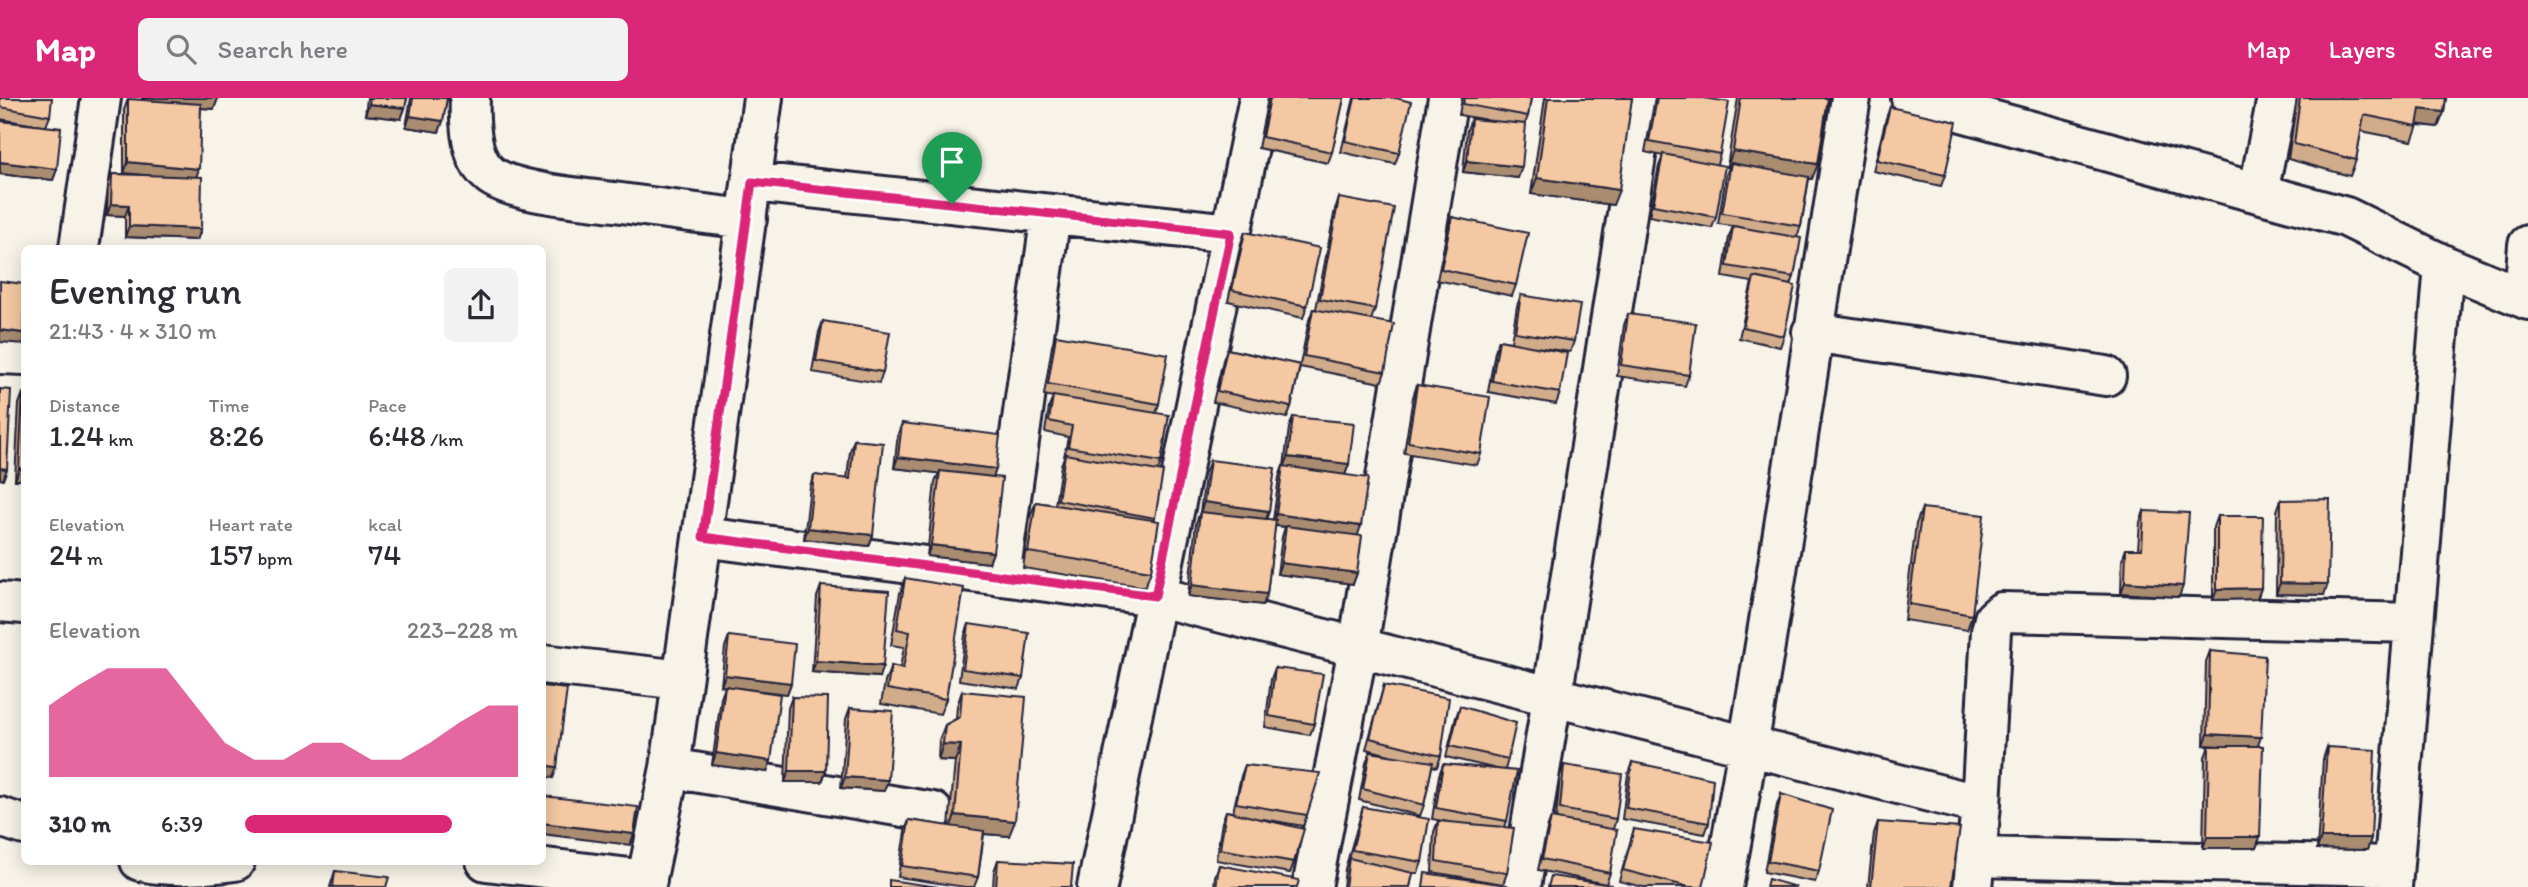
<!DOCTYPE html>
<html lang="en">
<head>
<meta charset="utf-8">
<style>
  body { margin:0; font-family:Itim,sans-serif; background:#f2f2f3; color:#2b2b33; height:100vh; display:flex; flex-direction:column; font-size:26px; white-space:nowrap }
  * { box-sizing:border-box; margin:0 }
  p { font-size:23px; color:#7c7c81 }
  .icon { flex:none; width:38px; height:38px; fill:none; stroke:currentColor; stroke-width:2; stroke-linecap:round; stroke-linejoin:round }
  .map { position:relative; flex:1; overflow:hidden }
  .details { position:absolute; left:21px; top:147px; width:525px; height:620px; display:flex; flex-direction:column; background:#fff; border-radius:10px; box-shadow:0 4px 18px #0003 }
  .details>* { flex:none }
  .pin { position:absolute; display:grid; place-items:center; width:60px; height:60px; color:#fff; margin:-72px -30px; border-radius:50% 50% 50% 0; rotate:-45deg; box-shadow:0 0 7px #0007 }
  .pin .icon { rotate:45deg }
  .round { display:grid; place-items:center; flex:none; width:74px; height:74px; border-radius:10px; background:#f2f2f3 }
  .summary { display:flex; align-items:center; justify-content:space-between; height:119px; padding:0 28px }
  h1 { font-size:38px; font-weight:600; line-height:52px }
  .stats { display:grid; grid-template-columns:repeat(3,1fr); gap:10px; height:119px; padding:7px 28px }
  .stats div { display:grid; align-content:center }
  .stats b { font-size:30px; font-weight:600 }
  .stats small { font-size:19px; font-weight:400 }
  .stats p { font-size:19px }
  .chart { height:196px; padding:14px 28px }
  .chart p { display:flex; justify-content:space-between }
  .chart svg { width:100%; height:126px; margin-top:7px; fill:#db2777; opacity:.7 }
  ul { padding:0 28px; list-style:none; font-size:23px }
  li { display:grid; grid-template-columns:112px 84px 1fr; align-items:center; height:52px }
  li i { height:18px; border-radius:9px; background:#db2777 }
  header { display:flex; align-items:center; gap:42px; box-sizing:border-box; height:98px; padding:0 35px; background:#db2777; color:#fff }
  header strong { font-size:33px }
  nav { display:flex; gap:38px; margin-inline-start:auto; font-size:24px }
  .search { width:490px; height:63px; background:#f2f2f3; display:flex; align-items:center; gap:18px; box-sizing:border-box; padding:0 24px; border-radius:10px; color:#7c7c81; font-size:26px }
  .map>svg:first-child { display:block }
  .lines { fill:none; stroke-linecap:round; stroke-linejoin:round }
  .minor-casing { stroke:#22223b; stroke-width:44 }
  .minor { stroke:#f7f3e8; stroke-width:38 }
  .wall { fill:#d1ac8b; stroke:#22223b; stroke-width:2 }
  .shaded-wall { fill:#aa8c71; stroke:#22223b; stroke-width:2 }
  .building { fill:#f3c8a2; stroke:#22223b; stroke-width:2 }
  .route-casing { stroke:#fff; stroke-width:14 }
  .route { stroke:#db2777; stroke-width:9 }
</style>
</head>
<body>
<header>
<strong>Map</strong>
<div class="search"><svg class="icon" aria-label="search" viewBox="0 0 24 24"><circle cx="10" cy="10" r="6"/><path d="M15 15l6 6"/></svg>Search here</div>
<nav><a>Map</a><a>Layers</a><a>Share</a></nav>
</header>
<div class="map">
<svg width="2528" height="789" viewBox="0 0 2528 789">
  <rect width="100%" height="100%" fill="#f7f3e8"/>
  <filter id="ink" filterUnits="userSpaceOnUse"><feTurbulence type="fractalNoise" baseFrequency=".0143" numOctaves="2"/><feDisplacementMap in="SourceGraphic" scale="14" xChannelSelector="R" yChannelSelector="G"/><feConvolveMatrix kernelMatrix="1 2 1 2 8 2 1 2 1" color-interpolation-filters="sRGB"/></filter>
  <g filter="url(#ink)">
    <g class="lines">
      <!-- minor casing -->
      <g class="minor-casing">
        <path id="minor" d="M470 0C469 22 470 61 489 76 511 95 583 100 614 104 658 110 703 116 747 121
          M1911 0 2346 119 2444 167 2528 202
          M752 84 1231 135
          M2258 95 2277 0
          M79 150 101 0
          M2524 200 2528 147
          M1812 234 2106 278
          M0 256 24 257
          M703 439 1155 498 1981 707
          M1000 478 1051 116
          M0 504 24 506
          M542 566 682 582
          M670 670 933 714
          M0 719 24 727
          M1977 759 2393 768
          M140 763C172 770 203 767 235 763
          M486 763 647 782
          M645 789 670 670 763 0
          M1097 789 1259 0
          M1312 789 1358 550 1448 0
          M1521 789 1552 600 1645 0
          M1723 789C1772 527 1808 263 1851 0
          M1973 789 1981 707 1991 533 1994 521 2002 514 2413 525
          M2392 789 2444 167"/>
      </g>
      <!-- minor -->
      <use href="#minor" class="minor"/>
    </g>
    <!-- wall -->
    <path class="wall" d="M0 0 50 18 46 28 57 71 53 82 0 76V23L42 28 0 21Z
      M142 0H218L214 11 201 10 196 78 201 131 197 142 125 139V118L107 117 108 87 112 76H135L124 75V12L128 1 142 2Z
      M367 0H407L405 10 401 21 365 17Z
      M411 0H447L443 23 439 34 406 29Z
      M1268 0H1344L1332 54 1328 65 1258 50Z
      M1354 0H1396L1399 55 1395 66 1341 54Z
      M1462 0H1531L1528 18 1525 26 1518 80 1463 74 1467 32 1471 21 1487 22 1459 17Z
      M1545 0H1632L1613 107 1531 96Z
      M1655 0H1704L1720 56 1717 66 1716 119 1712 130 1649 118 1659 68 1663 58 1645 54Z
      M1738 0H1828L1812 81H1809L1801 128 1797 139 1794 179 1791 187 1784 238 1780 249 1739 240 1752 184 1723 179 1729 139 1733 128 1739 129 1718 126 1726 77 1729 69H1727Z
      M2297 0H2446L2444 14 2438 29 2418 27 2412 43 2361 33 2356 62 2350 78 2288 61Z
      M1890 9 1945 77 1941 88 1873 73 1886 20Z
      M1339 100 1375 211 1371 222 1385 274 1381 285 1300 269 1291 309 1287 320 1213 304 1223 262 1227 251 1300 267 1309 222 1313 211H1316L1335 111Z
      M1452 119 1516 187 1512 198 1437 182 1448 130Z
      M1245 134 1307 208 1303 220 1228 203 1241 145Z
      M1521 197 1574 243 1570 254 1536 249 1560 295 1556 306 1488 294 1495 253 1499 242 1511 244 1517 208Z
      M1628 216 1689 277 1685 288 1617 278 1624 227Z
      M823 223 883 274 879 285 812 274 819 234Z
      M1056 237 1159 306 1156 315 1161 364 1158 373 1151 473 1145 489 1023 470 1030 419 1036 404 1055 407 1061 367 1064 359 1068 339 1045 334 1049 309 1053 299 1044 297 1052 248Z
      M1417 287 1481 356 1477 367 1404 355 1413 299Z
      M23 295 24 382H15L19 306Z
      M1293 319 1349 366 1345 377 1358 437 1357 475 1353 486 1277 476 1282 439 1285 429 1275 428 1267 496 1263 507 1188 498 1196 425 1200 414 1206 373 1210 362 1269 413 1266 421 1273 422 1279 379 1283 368H1284L1289 330Z
      M902 325 996 371 993 379V454L989 465 927 458 935 384 939 375 894 370 898 336Z
      M854 342 873 437 869 448 804 441 810 388 814 377 847 381 850 353Z
      M2281 402 2324 497 2276 496 2277 413Z
      M1922 410 1972 517 1967 532 1904 522 1916 426Z
      M2144 413 2179 499 2121 495 2122 462 2126 451H2138L2140 424Z
      M2217 418 2261 490 2257 501 2213 502V429Z
      M905 480 946 601 940 616 881 606 885 584 891 568 900 570 904 549 891 547 900 495Z
      M821 488 879 579 812 574 817 499Z
      M969 526 1023 580 1019 591 959 582 965 537Z
      M729 538 791 585 787 596 739 590 767 674 712 667 721 600 725 589 721 588 725 549Z
      M2210 553 2258 648 2260 739 2256 750H2203L2205 659 2209 648 2204 647 2206 564Z
      M1275 570 1314 626 1310 637 1265 629 1271 581Z
      M1384 587 1441 658 1437 669 1432 668 1424 707 1420 718 1359 702 1366 665 1370 654 1390 657 1366 651Z
      M962 593 1009 738 984 736 978 779 974 789H965L898 779 905 733 909 722 949 728 955 663 938 662 939 642 945 627 956 621 957 608Z
      M792 599 826 673 822 684H785L788 610Z
      M1460 608 1508 661 1505 672 1507 723 1505 729 1507 775 1503 786 1432 774 1434 734 1438 723 1448 724 1432 721 1439 677 1443 666 1501 672 1446 659 1456 619Z
      M850 610 888 682 884 693 841 690 846 621Z
      M2327 649 2371 740 2367 752 2317 751 2323 661Z
      M1632 664 1709 725 1705 736 1622 721 1628 676Z
      M1245 667 1307 717 1303 728 1263 721 1294 764 1290 775 1216 762 1222 724 1226 713 1233 714 1241 678Z
      M1564 667 1616 721 1613 731 1610 775 1606 786 1538 772 1547 731 1551 720 1556 721 1560 678Z
      M1781 696 1819 773 1815 784 1764 774 1777 707Z
      M1363 709 1422 764 1418 775H1413L1410 789H1343L1345 771Z
      M1878 724 1951 789H1868L1874 735Z
      M1634 731 1703 789H1643L1619 783Z
      M998 762 1071 789H993L994 773Z
      M1219 767 1297 789H1214L1215 778Z
      M335 773 386 789H330Z"/>
    <!-- shaded-wall -->
    <path class="shaded-wall" d="M144 0H218L214 11 142 5Z
      M369 6 405 10 401 21 365 17Z
      M2420 11 2444 14 2438 29 2415 26Z
      M410 18 443 23 439 34 406 29Z
      M1733 53 1818 66 1812 81 1730 69 1731 65 1729 69H1727Z
      M1467 63 1522 69 1518 80 1463 74Z
      M0 64 57 71 53 82 0 76Z
      M128 64 199 71 195 82 124 75Z
      M1537 80 1619 92 1613 107 1531 96Z
      M111 106 129 107 125 118 107 117Z
      M129 128 201 131 197 142 125 139Z
      M0 232 24 235V246L0 244Z
      M898 359 996 371 992 382 894 370Z
      M1288 359 1349 366 1345 377 1284 370Z
      M0 370 7 371 3 382 0 381Z
      M19 371H24V382H15Z
      M1204 404 1269 413 1265 424 1200 415Z
      M1276 416 1361 428 1357 439 1272 427Z
      M808 430 873 437 869 448 804 441Z
      M931 447 993 454 989 465 927 458Z
      M1281 465 1357 475 1353 486 1277 476Z
      M2125 484 2183 488 2179 499 2121 495Z
      M2280 485 2328 486 2324 497 2276 496Z
      M1192 487 1267 496 1263 507 1188 498Z
      M2261 490 2257 501 2213 502 2217 491Z
      M816 563 883 568 879 579 812 574Z
      M725 577 791 585 787 596 721 588Z
      M2208 636 2261 639 2257 650 2204 647Z
      M943 646 961 647 955 663 938 662Z
      M716 655 771 663 767 674 712 667Z
      M542 667 557 669 553 680 542 678Z
      M789 673H826L822 684H785Z
      M845 679 888 682 884 693 841 690Z
      M955 717 1015 723 1009 738 949 733Z
      M542 725 634 736 630 747 542 736Z
      M2207 739H2260L2256 750H2203Z
      M2321 740H2371L2367 752 2317 751Z"/>
    <!-- building -->
    <path class="building" d="M0 0H52L50 18 0 9Z
      M370 0H407L405 10 369 6Z
      M413 0H447L443 23 410 18Z
      M1270 0H1344L1332 54 1262 39Z
      M1355 0H1396L1411 4 1399 55 1345 43Z
      M1465 0H1531L1528 18 1463 6Z
      M1548 0H1632L1619 92 1537 80Z
      M1657 0H1704L1729 4 1720 56 1649 43Z
      M1741 0H1828L1818 66 1733 53Z
      M2300 0H2446L2444 14 2420 11 2417 28 2364 17 2356 62 2294 46Z
      M128 1 201 6 199 71 128 64Z
      M1890 9 1957 24 1945 77 1877 62Z
      M1471 21 1526 26 1522 69 1467 63Z
      M0 23 61 30 57 71 0 64Z
      M1663 56 1725 68 1716 119 1653 107Z
      M1731 65 1809 79 1801 128 1722 115Z
      M112 76 202 79 201 131 129 128V107L111 106Z
      M1339 100 1394 110 1375 211 1320 201Z
      M1452 119 1528 135 1516 187 1441 171Z
      M1733 128 1801 140 1794 179 1727 168Z
      M1245 134 1320 150 1307 208 1232 192Z
      M1754 179 1795 188 1784 238 1743 229Z
      M0 183 24 186V235L0 232Z
      M1521 197 1580 207 1574 243 1515 234Z
      M1313 211 1394 226 1385 274 1304 258Z
      M1628 216 1696 225 1689 277 1621 267Z
      M823 223 890 234 883 274 816 263Z
      M1056 237 1168 256 1159 306 1048 286Z
      M1499 242 1567 255 1560 295 1492 283Z
      M1227 251 1300 267 1291 309 1217 293Z
      M1417 287 1490 299 1481 356 1408 344Z
      M0 291 11 292 7 371 0 370Z
      M23 295H24V371H19Z
      M1053 298 1169 317 1161 364 1068 349 1072 328 1049 323Z
      M1293 319 1354 325 1349 366 1288 359Z
      M902 325 1000 337 996 371 898 359Z
      M854 342 883 345 873 437 808 430 814 377 850 381Z
      M1065 356 1163 374 1155 420 1058 402Z
      M1210 362 1275 370 1269 413 1204 404Z
      M1283 368 1368 380 1361 428 1276 416Z
      M940 373 1002 380 993 454 931 447Z
      M2330 401 2328 486 2280 485 2281 402Z
      M1036 404 1159 423 1151 473 1028 454Z
      M1922 410 1984 417 1972 517 1909 506Z
      M2144 413 2189 415 2183 488 2125 484 2126 451H2142Z
      M1200 414 1276 422 1267 496 1192 487Z
      M2217 418H2263L2261 490 2217 491Z
      M1286 428 1362 438 1357 475 1281 465Z
      M905 480 964 490 946 601 887 591 891 568 903 571 910 534 897 531Z
      M821 488 889 493 883 568 816 563Z
      M969 526 1029 535 1023 580 963 571Z
      M729 538 795 546 791 585 725 577Z
      M2210 553 2265 558 2261 639 2208 636Z
      M1275 570 1323 576 1314 626 1269 618Z
      M1384 587 1449 600 1441 658 1370 640Z
      M542 588 567 591 557 669 542 667Z
      M725 588 780 596 771 663 716 655Z
      M962 593 1026 599 1015 723 955 717 961 647 943 646 945 627 960 619Z
      M792 599 828 600 826 673H789Z
      M1460 608 1516 625 1508 661 1450 648Z
      M850 610 893 613 888 682 845 679Z
      M2209 648H2263L2260 739H2207Z
      M2327 649 2375 652 2371 740H2321Z
      M1370 654 1433 664 1424 707 1363 691Z
      M1632 664 1713 681 1709 725 1626 710Z
      M1443 666 1517 673 1507 723 1436 710Z
      M1245 667 1320 675 1307 717 1236 705Z
      M1564 667 1622 676 1616 721 1560 711Z
      M1781 696 1832 712 1819 773 1768 763Z
      M543 698 638 709 634 736 542 725Z
      M1363 709 1429 721 1422 764 1352 752Z
      M1226 713 1304 731 1294 764 1220 751Z
      M1551 720 1617 732 1610 775 1542 761Z
      M909 722 984 733 978 779 902 768Z
      M1438 723 1514 730 1507 775 1436 763Z
      M1878 724 1960 730 1951 789H1871Z
      M1634 731 1713 744 1703 789H1689L1623 772Z
      M1349 760 1413 775 1410 789H1345Z
      M998 762 1073 766 1071 789H996Z
      M1219 767 1299 782 1297 789H1216Z
      M335 773 389 779 386 789H333Z
      M1425 775 1507 787 1506 789H1423Z
      M1551 778 1612 787V789H1548Z
      M1768 781 1796 789H1766Z
      M889 782 938 789H889Z"/>
  </g>
  <g class="lines" filter="url(#ink)">
    <!-- route casing -->
    <g class="route-casing">
      <path id="route" d="M752 84 1231 135 1155 498 703 439Z"/>
    </g>
    <!-- route -->
    <use href="#route" class="route"/>
  </g>
</svg>
<div class="pin" style="left:952px;top:106px;background:#1e9e55"><svg class="icon" aria-label="arrive" viewBox="0 0 24 24"><path d="M6 21V4h12l-3 4 3 4H6"/></svg></div>
<section class="details">
<div class="summary"><div><h1>Evening run</h1><p>21:43 · 4 × 310 m</p></div><a class="round"><svg class="icon" aria-label="share" viewBox="0 0 24 24"><path d="M12 15V3M7 8l5-5 5 5M5 13v7h14v-7"/></svg></a></div>
<div class="stats">
<div><p>Distance</p><b>1.24<small> km</small></b></div>
<div><p>Time</p><b>8:26</b></div>
<div><p>Pace</p><b>6:48<small> /km</small></b></div>
</div>
<div class="stats">
<div><p>Elevation</p><b>24<small> m</small></b></div>
<div><p>Heart rate</p><b>157<small> bpm</small></b></div>
<div><p>kcal</p><b>74</b></div>
</div>
<div class="chart"><p><span>Elevation</span>223–228 m</p>
<svg viewBox="0 0 160 44" preserveAspectRatio="none"><path d="M0 44V19L10 12L20 6L30 6L40 6L50 19L60 32L70 38L80 38L90 32L100 32L110 38L120 38L130 32L140 25L150 19L160 19V44z"/></svg>
</div>
<ul>
<li><b>310 m</b>6:39<i style="width:76%"></i></li>
</ul>
</section>
</div>
</body>
</html>
